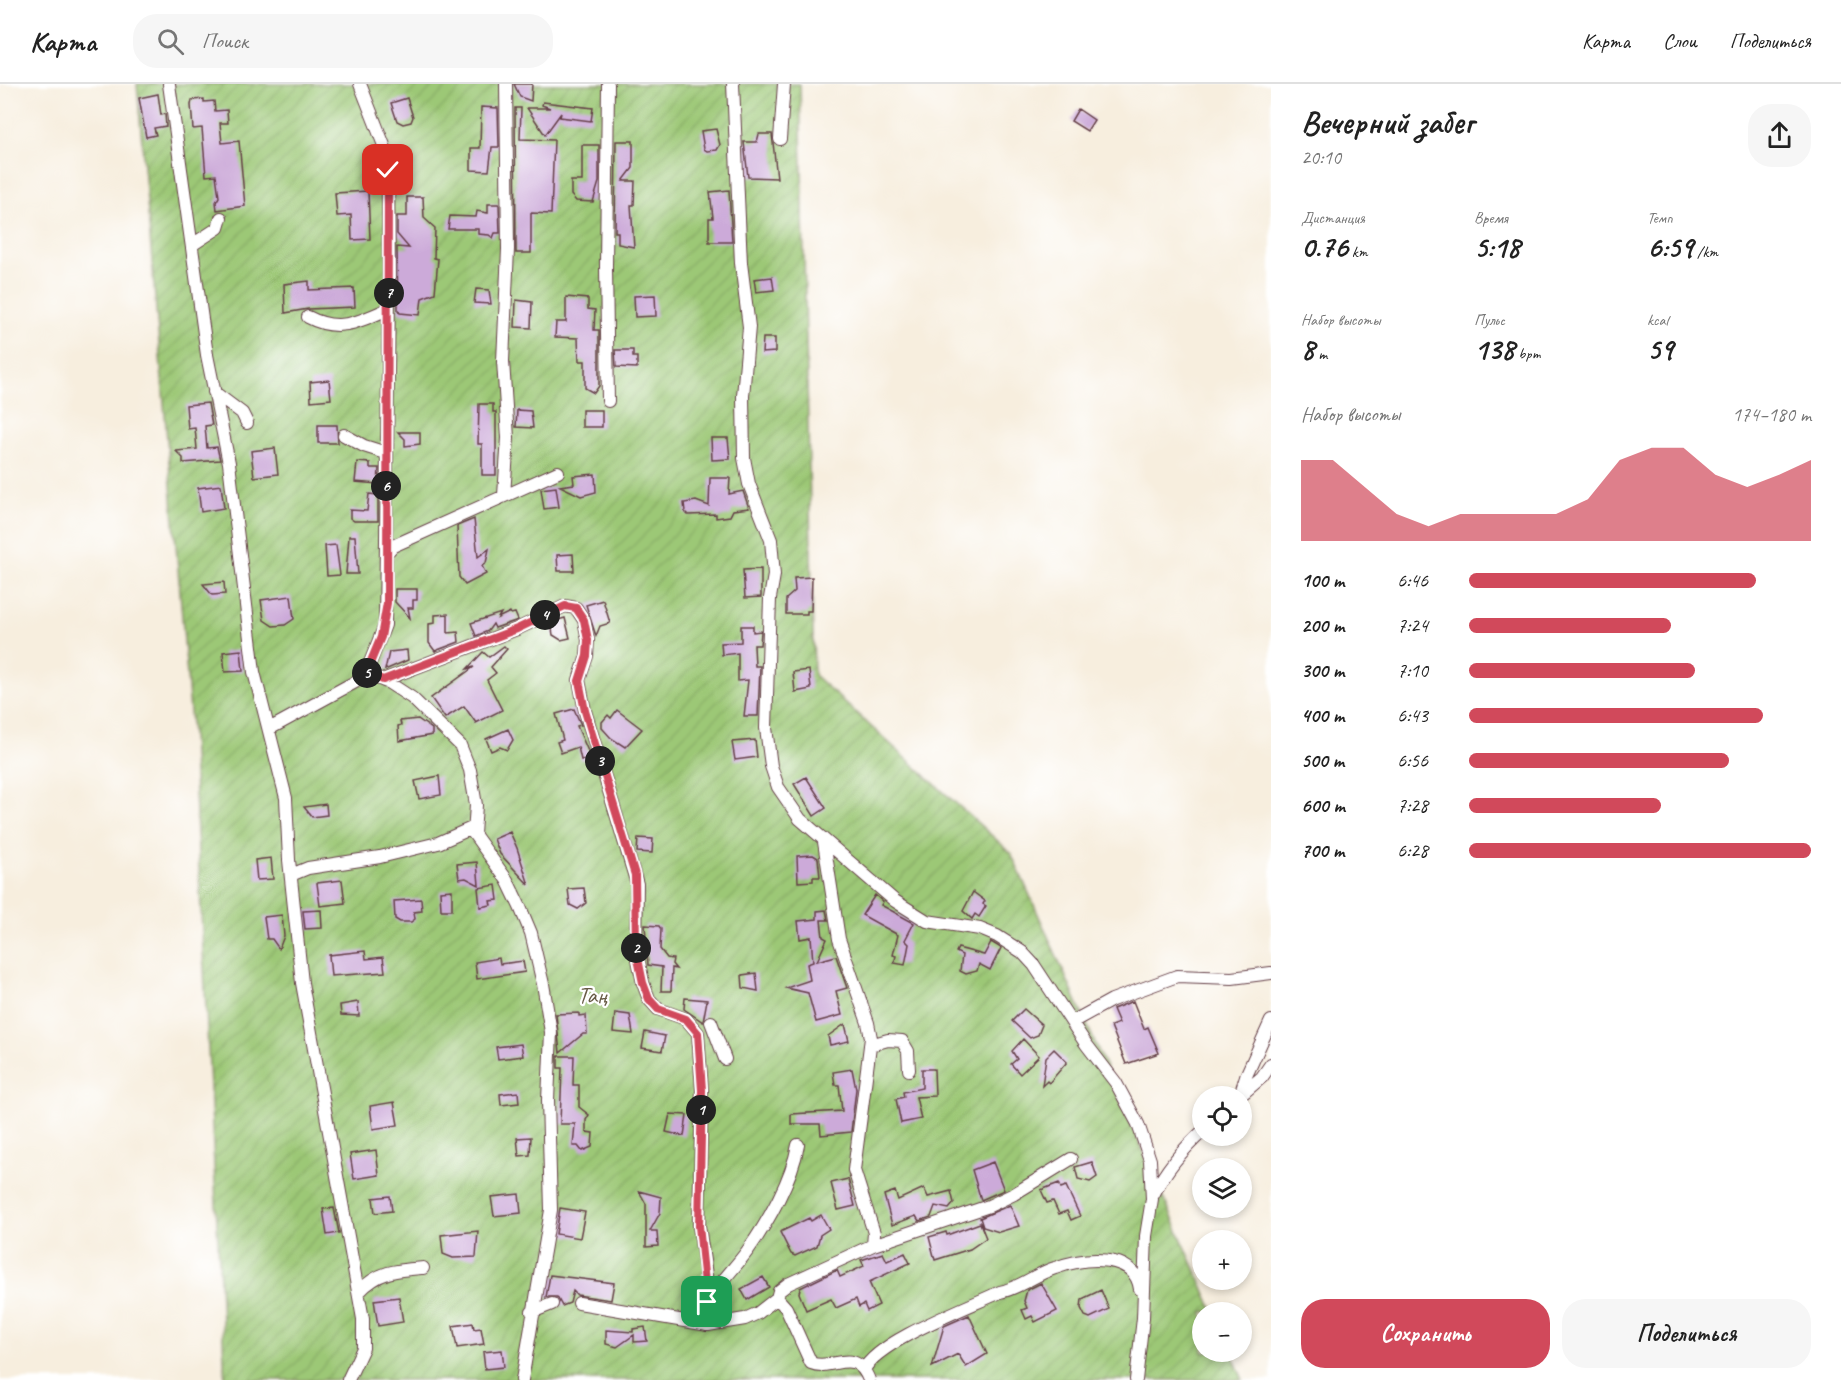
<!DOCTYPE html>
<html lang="ru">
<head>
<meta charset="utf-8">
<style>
  body { margin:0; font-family:Caveat,sans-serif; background:#f6f6f6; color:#222; height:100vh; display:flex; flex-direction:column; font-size:22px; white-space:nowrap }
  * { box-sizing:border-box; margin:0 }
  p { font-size:20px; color:#767676 }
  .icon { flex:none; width:33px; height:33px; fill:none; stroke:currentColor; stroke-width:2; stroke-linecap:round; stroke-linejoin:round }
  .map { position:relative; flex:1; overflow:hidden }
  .side { display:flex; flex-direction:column; background:#fff; width:570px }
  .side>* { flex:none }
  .controls { position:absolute; left:1192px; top:1002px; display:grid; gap:12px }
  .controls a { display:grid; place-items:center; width:60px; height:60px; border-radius:50%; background:#fff; box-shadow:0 3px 9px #0003; font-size:30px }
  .pin { position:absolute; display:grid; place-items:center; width:51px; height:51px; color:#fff; margin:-26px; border-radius:12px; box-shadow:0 3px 9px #0006 }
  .km { position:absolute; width:30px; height:30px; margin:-15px; border-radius:50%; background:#222; color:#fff; font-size:16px; line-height:30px; text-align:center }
  .round { display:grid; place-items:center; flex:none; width:63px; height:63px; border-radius:24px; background:#f6f6f6 }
  .headline { display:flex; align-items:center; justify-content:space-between; height:102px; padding:0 30px }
  h1 { font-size:33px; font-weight:700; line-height:45px }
  .figures { display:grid; grid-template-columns:repeat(3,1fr); gap:9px; height:102px; padding:6px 30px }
  .figures div { display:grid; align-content:center }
  .figures b { font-size:30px; font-weight:700 }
  .figures small { font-size:16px; font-weight:400 }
  .figures p { font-size:16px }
  .chart { height:168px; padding:12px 30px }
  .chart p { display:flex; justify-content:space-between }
  .chart svg { width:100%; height:108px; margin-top:6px; fill:#d1495b; opacity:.7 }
  .button { display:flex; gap:12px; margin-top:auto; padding:12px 30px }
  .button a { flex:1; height:69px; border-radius:24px; background:#d1495b; color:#fff; font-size:24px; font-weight:700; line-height:69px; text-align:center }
  .button a+a { background:#f6f6f6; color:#222 }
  ul { padding:0 30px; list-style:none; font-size:20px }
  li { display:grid; grid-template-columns:96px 72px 1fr; align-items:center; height:45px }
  li i { height:15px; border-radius:8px; background:#d1495b }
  header { display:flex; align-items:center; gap:36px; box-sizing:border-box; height:84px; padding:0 30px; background:#fff; border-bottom:2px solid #e0e0e0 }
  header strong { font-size:28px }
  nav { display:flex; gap:33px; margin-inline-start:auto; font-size:21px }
  .search { width:420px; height:54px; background:#f6f6f6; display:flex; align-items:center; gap:15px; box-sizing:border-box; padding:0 21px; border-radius:24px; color:#767676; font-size:22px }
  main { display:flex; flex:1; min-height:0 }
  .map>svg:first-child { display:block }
  .garden { fill:url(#garden-furrows); stroke:#737450; stroke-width:1.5 }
  .building { fill:#ccaad9 }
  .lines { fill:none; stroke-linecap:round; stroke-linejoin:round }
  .minor-casing { stroke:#643e46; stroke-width:14 }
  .minor { stroke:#fff; stroke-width:12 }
  .route-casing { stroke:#fff; stroke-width:12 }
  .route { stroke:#d1495b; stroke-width:8 }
  .labels { text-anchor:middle; stroke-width:4.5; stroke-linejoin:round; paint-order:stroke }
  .park-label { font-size:24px; fill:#675a45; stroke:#fff }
</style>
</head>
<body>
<header>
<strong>Карта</strong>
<div class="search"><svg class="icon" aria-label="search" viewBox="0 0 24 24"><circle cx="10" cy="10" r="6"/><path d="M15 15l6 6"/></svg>Поиск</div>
<nav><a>Карта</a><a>Слои</a><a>Поделиться</a></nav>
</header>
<main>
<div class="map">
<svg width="1271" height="1296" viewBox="0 0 1271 1296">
  <defs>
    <pattern id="garden-furrows" width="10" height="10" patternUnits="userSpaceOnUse" patternTransform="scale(1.5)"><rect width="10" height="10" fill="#9cc876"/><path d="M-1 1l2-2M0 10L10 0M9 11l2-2" fill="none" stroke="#88ab66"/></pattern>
  </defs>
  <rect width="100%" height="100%" fill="#fff"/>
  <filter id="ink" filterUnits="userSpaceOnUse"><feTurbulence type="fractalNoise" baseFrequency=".0167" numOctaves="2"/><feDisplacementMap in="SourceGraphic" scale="12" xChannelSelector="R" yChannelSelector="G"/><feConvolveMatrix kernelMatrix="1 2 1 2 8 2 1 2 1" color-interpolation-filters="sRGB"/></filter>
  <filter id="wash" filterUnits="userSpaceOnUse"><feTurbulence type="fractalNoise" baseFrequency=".008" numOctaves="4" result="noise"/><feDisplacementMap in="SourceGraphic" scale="24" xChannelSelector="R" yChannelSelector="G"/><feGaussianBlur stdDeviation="1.35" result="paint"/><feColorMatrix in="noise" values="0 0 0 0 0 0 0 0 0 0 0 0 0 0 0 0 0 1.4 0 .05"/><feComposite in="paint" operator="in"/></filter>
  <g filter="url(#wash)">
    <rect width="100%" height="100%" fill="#f7eede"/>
    <!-- garden -->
    <path class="garden" d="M137 0H800L814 591 1011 769 1214 1228H1203V1268H1231L1243 1296H225L192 651Z"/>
    <g id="blocks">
      <!-- building -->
      <path class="building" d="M514 0H532L531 17 520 13Z
        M158 10 161 31 165 30 166 42 154 44 156 51 146 53 139 14Z
        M407 14 413 33 411 38 403 40 397 37 391 19Z
        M204 15V18L214 17 215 27 227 26 228 39H220L222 59 239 57 245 122 217 126 216 118 219 113 216 91 206 92 202 44 193 45 191 21 192 16Z
        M543 18 593 24 591 37 560 33 561 29 545 51 527 24H550L542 21Z
        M481 23 498 24 499 63H492L489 87 471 86V64H480Z
        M515 24H521L520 55 554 56 551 130 531 129V169H516Z
        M1078 25 1094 36 1087 47 1071 37Z
        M716 45 720 61 717 66 707 67 704 65 701 47Z
        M772 50 777 94 748 93 744 58H757L759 50Z
        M616 57H633V84L623 97H635L634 121H631L634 163 618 160V148H615Z
        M582 61H599V98L593 118 576 117 571 111V97H582Z
        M729 106 732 158H709V134H713L710 108Z
        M368 107 370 155 352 156 351 131 337 132 335 109Z
        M407 113H423L424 134 435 144 434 174 438 175 435 209 422 214 420 231 400 229 398 226 397 163 409 164 397 150V132H407Z
        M488 120H499L500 149H495L493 154 489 151 478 150V145H448L450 132 476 133 477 127 488 129Z
        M772 193 774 206 756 208 754 195Z
        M309 197V206L354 204 355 223 308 225 285 229 284 200Z
        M476 205 489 206 491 220 474 219Z
        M655 211 656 232 635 233 634 212Z
        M566 213 588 215V225L595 226 594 246H599V302L594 309 585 304V277H579L578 254 555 253 556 238H566Z
        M516 216 532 218 531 244 515 243Z
        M763 254H775V268L762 269Z
        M615 266H633V273H637V284L616 283Z
        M329 296 331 315 311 317 310 298Z
        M208 319 212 341 205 342 207 364 217 363 220 376 183 379V374L176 367 197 365 195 344 188 345 186 321Z
        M479 320H493V328H496V391H482V360H478Z
        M517 326 531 327 533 344 516 343Z
        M582 326H602V343H582Z
        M318 341H337L338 359H318Z
        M398 348H420V360L405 362V355Z
        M711 354H728L730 375 712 376Z
        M275 364 278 390 254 393 251 367Z
        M357 378 370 379V384H379L378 400 355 398Z
        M595 390 596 408 581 412 560 402 574 400 573 392Z
        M710 394H730L729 410 743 407 749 424 733 426 730 432 716 434V430L688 431 685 428 684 419 696 417 709 422Z
        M221 401 224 424 201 428 198 404Z
        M556 403 559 423 544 425 541 405Z
        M369 410 378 411V437H354L350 434V426L367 427Z
        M474 435 478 473 489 465 486 479 482 482 486 490 465 501 459 493 457 442Z
        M349 452H355L358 490H346Z
        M336 461 340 491 327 492 325 462Z
        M573 470 574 487H558L557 471Z
        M761 485V513L745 514 743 486Z
        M812 493 811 527H807V530H786V515L795 507 794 494Z
        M224 498 225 510 212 511 203 500Z
        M395 505H417V516H413V524H408L410 534 395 518Z
        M291 512 294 535 285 541 273 542 264 536 261 516Z
        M603 516 610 539 600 542 596 552 586 521Z
        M510 528 511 530 515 529 518 536 495 544 493 540 488 547 476 552 471 539 501 529 498 534Z
        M448 530V549L458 548 459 558 435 567 429 559V540L435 539V531Z
        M565 534 570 554 561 556 553 551 551 538Z
        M741 542H753V548L761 547 760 561H754L755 582H760L758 632H744L748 596 738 597V569L722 571 721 559 741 558Z
        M504 562 507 565 491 583 496 589 487 596 502 626 476 639 464 622 445 634 431 614 474 583 467 585 483 568 489 573Z
        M241 566 243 587 225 588 223 568Z
        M407 566 408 576 385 586 389 568Z
        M809 586 811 605 795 608 793 588Z
        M574 625 581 641 577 642 591 674 581 676 578 663 561 669 557 658 563 656 556 630Z
        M617 626 642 645 625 663 611 654 602 644V638L608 631 611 634Z
        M418 635 432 645V651L399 657 398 642 401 641 400 637Z
        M508 645 513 656 507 666 500 663 491 667 486 655Z
        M755 656 757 673 735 676 732 658Z
        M439 692 441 711 419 715 415 697Z
        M806 693 826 724 814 732 794 700Z
        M326 720 327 731 312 733 304 723Z
        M510 748 517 764 529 801 500 770 494 755Z
        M638 754 653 755 652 769 637 768Z
        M813 771 818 774 820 793H813V797L798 798 797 772Z
        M271 774 273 795 257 796 255 776Z
        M477 778 479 801 466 794 459 795 457 780Z
        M342 796 345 819 320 822 317 799Z
        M496 801 498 816 490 817 491 821 480 823 478 804Z
        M584 804 586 819 578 825 570 821 568 805Z
        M452 806V826H441L440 807Z
        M973 808 985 817 983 820 986 822 979 833 975 830 972 835 963 827Z
        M875 811 883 818 881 821 914 839 905 856 909 860 905 881 894 879 896 872 893 871 898 851 862 831Z
        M421 815 422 827 414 828 415 835 411 838H400L395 835 394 817Z
        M321 826 322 844 305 845 303 827Z
        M826 826 828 836H821L823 853 827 855 817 877 836 872 847 904 836 907 842 931 816 938 808 909 786 904 810 896 807 880 813 878 811 853 800 855 798 837 817 835V827Z
        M282 831 284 852 279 865 272 855H267L264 833Z
        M645 841 659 842 661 845 660 865 667 874 673 875 672 880 676 885 672 884 671 907H661L662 883 648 881Z
        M991 858 1001 864 990 886 979 880 977 887 966 890 960 887 962 871 956 868 958 864 984 871Z
        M365 867 366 875 383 873 385 888 331 892 329 871Z
        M499 874 500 880 523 877 525 888 477 895 475 878Z
        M756 889 758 907 743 904 742 891Z
        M685 914 707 916 703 938 684 925Z
        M1133 917 1144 945 1148 943 1159 969 1126 980 1111 942 1119 939 1113 925Z
        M358 918 359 932 341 931 340 921Z
        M1024 925 1042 941 1038 951 1030 954 1012 937Z
        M579 929V932L586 931 587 950H583L560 969 556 930Z
        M615 929 630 931 633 950 613 948Z
        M845 940 849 957 830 961 828 952Z
        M645 948 665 952 662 967 642 964Z
        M1023 955 1039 972 1020 990 1011 980 1017 975 1012 967Z
        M521 960 523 972 498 975 496 963Z
        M1054 965 1067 978 1049 999 1047 997 1042 1002 1046 973Z
        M558 972H574L573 1001H579V1023L589 1031 586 1036V1048L593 1049 592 1063 582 1067 578 1062H573L575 1040H560L562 984H558Z
        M852 985 856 1005 851 1048 821 1051 820 1040H791V1030L842 1027 839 1001H835L833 988Z
        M922 985H934L935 1012 916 1013 921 1035 901 1039 896 1015 904 1013 903 1008 922 1004Z
        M518 1008 519 1019 501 1021 500 1010Z
        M394 1018 398 1041 373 1045 370 1022Z
        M670 1030 687 1031 684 1052 666 1048Z
        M531 1053 530 1071 519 1072 517 1054Z
        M376 1066 379 1091 354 1095 350 1070Z
        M993 1078 1004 1106 981 1116 972 1086Z
        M1092 1078 1097 1093 1090 1098 1078 1095 1075 1083Z
        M848 1095 855 1122 838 1126 831 1099Z
        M1059 1099 1061 1104 1066 1102 1080 1132 1071 1136 1067 1127 1059 1130 1053 1117 1047 1119 1041 1106Z
        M924 1104 928 1113 951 1107 954 1119 949 1125 935 1122 931 1133 919 1137 916 1132 892 1141 884 1111 895 1107 898 1116Z
        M639 1107 661 1113 660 1129 650 1147H657L658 1162 646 1163V1120Z
        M519 1110 521 1129 494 1132 491 1113Z
        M390 1112 392 1127 375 1129 373 1114Z
        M1010 1121 1019 1142 999 1148 983 1143 980 1134Z
        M334 1124 339 1149 327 1151 323 1125Z
        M560 1124 585 1128 580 1154 556 1150Z
        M821 1131 829 1145 820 1151 817 1162 795 1172 791 1170 780 1148 809 1134 811 1137Z
        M980 1139 986 1154 970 1165 935 1176 929 1153 946 1148 947 1151Z
        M478 1147 476 1173 453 1174 443 1170 441 1151Z
        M883 1169 887 1177 905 1169 910 1179 869 1198 879 1221 867 1227 864 1220 859 1223 856 1215 836 1224 831 1215 806 1226 799 1209 800 1204 837 1186 840 1193 864 1182 861 1176Z
        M550 1191 614 1199 611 1216 577 1211 573 1207 570 1219 562 1222 557 1213H546Z
        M763 1193 769 1203 747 1216 741 1205Z
        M1041 1199 1057 1227 1035 1238 1032 1232 1026 1235 1022 1226 1027 1224 1024 1217 1027 1206Z
        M1101 1206 1109 1225 1090 1234 1085 1232 1081 1224 1082 1215Z
        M399 1213 403 1238 378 1242 374 1216Z
        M969 1231 987 1270 966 1283 958 1270 932 1283 944 1242Z
        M473 1239 474 1245 481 1244 484 1260 457 1264 453 1242Z
        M645 1243 647 1257 634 1258V1251L617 1263 606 1260V1246L633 1248V1245Z
        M502 1266 504 1283 485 1285 483 1268Z"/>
    </g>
  </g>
  <g filter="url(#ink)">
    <use href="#blocks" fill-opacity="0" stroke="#643e46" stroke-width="1.5"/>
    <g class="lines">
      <!-- minor casing -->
      <g class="minor-casing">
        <path id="minor" d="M169 0 207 271 229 379 254 588 286 714 289 776 302 899 363 1235V1264L348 1296
          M608 0 606 183 608 317
          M733 0 741 179 749 243 743 312 744 374 749 400 771 456 774 491 770 514 766 644 771 682 778 703 800 735 895 817 927 837 980 845 997 852 1022 868 1034 881 1086 960 1116 999 1138 1040 1150 1076 1152 1115 1146 1152 1143 1234 1136 1296
          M780 55 784 0
          M192 161 218 144 221 134
          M308 233C338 249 359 238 388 225
          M214 308 242 329 247 339
          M344 351 364 362 386 369
          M504 411 508 354 503 277 508 165 506 0
          M387 468 393 462 558 388
          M366 589 389 599 412 614 460 661 470 686 476 721 474 750 507 796 520 823 531 849 543 900 551 948 548 1016 551 1126 522 1296
          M383 596 517 545 565 522 576 524 584 536 588 556 587 572 579 596 585 627 637 800 636 865 643 899 649 915 658 925 686 935 698 949 702 1006 699 1142 706 1191V1241
          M269 645 357 597 366 589 385 541 389 203 388 86 385 64 360 0
          M824 758 839 855 868 939 871 954 854 1086 874 1149 873 1161
          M291 791 308 784 380 773 438 759 472 744
          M711 938 725 975
          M1072 938 1112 916 1177 892 1232 894 1271 889
          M870 961 888 956 902 957 908 967 909 986
          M1240 1011 1246 992 1271 937
          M1240 1012 1262 993 1271 980
          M1153 1111C1165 1087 1183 1065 1203 1047
          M359 1208C378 1187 397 1186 423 1184
          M777 1214 786 1224 811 1279C832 1288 855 1261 869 1296
          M707 1218C719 1199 735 1184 748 1166 768 1138 792 1095 798 1061
          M579 1219 708 1241 745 1235 758 1229 777 1214 779 1207 788 1200 873 1161 989 1122 1014 1110 1071 1075
          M532 1228 552 1220
          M864 1286C877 1257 969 1223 1000 1208 1020 1204 1035 1190 1055 1184 1082 1174 1135 1167 1140 1205"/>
      </g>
      <!-- minor -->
      <use href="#minor" class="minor"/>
    </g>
  </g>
  <g class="lines" filter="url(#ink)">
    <!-- route casing -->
    <g class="route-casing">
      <path id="route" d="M388 86 387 519 381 553 366 589 383 596 517 545 565 522 576 524 584 536 588 556 587 572 579 597 585 627 635 791 636 865 643 899 649 915 658 925 686 935 698 949 702 1006 699 1142 707 1218"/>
    </g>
    <!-- route -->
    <use href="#route" class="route"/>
  </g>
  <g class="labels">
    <!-- park labels -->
    <g class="park-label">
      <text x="592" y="919">Таң</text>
    </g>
  </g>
</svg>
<div class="controls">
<a><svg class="icon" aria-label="locate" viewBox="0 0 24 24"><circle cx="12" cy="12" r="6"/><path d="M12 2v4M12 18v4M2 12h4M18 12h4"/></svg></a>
<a><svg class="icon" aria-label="layers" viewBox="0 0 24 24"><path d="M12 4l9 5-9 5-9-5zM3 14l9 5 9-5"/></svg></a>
<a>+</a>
<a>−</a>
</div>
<div class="pin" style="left:707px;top:1218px;background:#1e9e55"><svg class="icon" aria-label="arrive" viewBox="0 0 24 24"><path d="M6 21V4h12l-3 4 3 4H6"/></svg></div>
<div class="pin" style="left:388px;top:86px;background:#d93025"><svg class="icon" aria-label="check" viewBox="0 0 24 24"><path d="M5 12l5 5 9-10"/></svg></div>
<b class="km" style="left:701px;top:1026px">1</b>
<b class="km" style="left:636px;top:864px">2</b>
<b class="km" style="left:600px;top:677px">3</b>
<b class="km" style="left:545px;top:531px">4</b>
<b class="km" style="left:367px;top:589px">5</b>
<b class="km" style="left:386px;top:402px">6</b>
<b class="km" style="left:389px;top:209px">7</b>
</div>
<section class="side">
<div class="headline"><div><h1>Вечерний забег</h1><p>20:10</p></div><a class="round"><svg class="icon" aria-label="share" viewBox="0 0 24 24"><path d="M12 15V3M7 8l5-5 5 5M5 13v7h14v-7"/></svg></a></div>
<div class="figures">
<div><p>Дистанция</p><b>0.76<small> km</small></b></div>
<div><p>Время</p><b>5:18</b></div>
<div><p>Темп</p><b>6:59<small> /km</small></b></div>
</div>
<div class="figures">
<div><p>Набор высоты</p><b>8<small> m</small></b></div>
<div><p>Пульс</p><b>138<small> bpm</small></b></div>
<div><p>kcal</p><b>59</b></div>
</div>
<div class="chart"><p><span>Набор высоты</span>174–180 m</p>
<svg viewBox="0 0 160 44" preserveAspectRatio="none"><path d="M0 44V11L10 11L20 22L30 33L40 38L50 33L60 33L70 33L80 33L90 27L100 11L110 6L120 6L130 17L140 22L150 17L160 11V44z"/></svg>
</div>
<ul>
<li><b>100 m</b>6:46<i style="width:84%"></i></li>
<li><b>200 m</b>7:24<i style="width:59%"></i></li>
<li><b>300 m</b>7:10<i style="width:66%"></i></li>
<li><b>400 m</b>6:43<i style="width:86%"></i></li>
<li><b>500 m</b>6:56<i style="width:76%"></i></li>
<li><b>600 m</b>7:28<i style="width:56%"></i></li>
<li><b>700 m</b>6:28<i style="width:100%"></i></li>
</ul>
<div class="button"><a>Сохранить</a><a>Поделиться</a></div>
</section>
</main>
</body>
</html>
